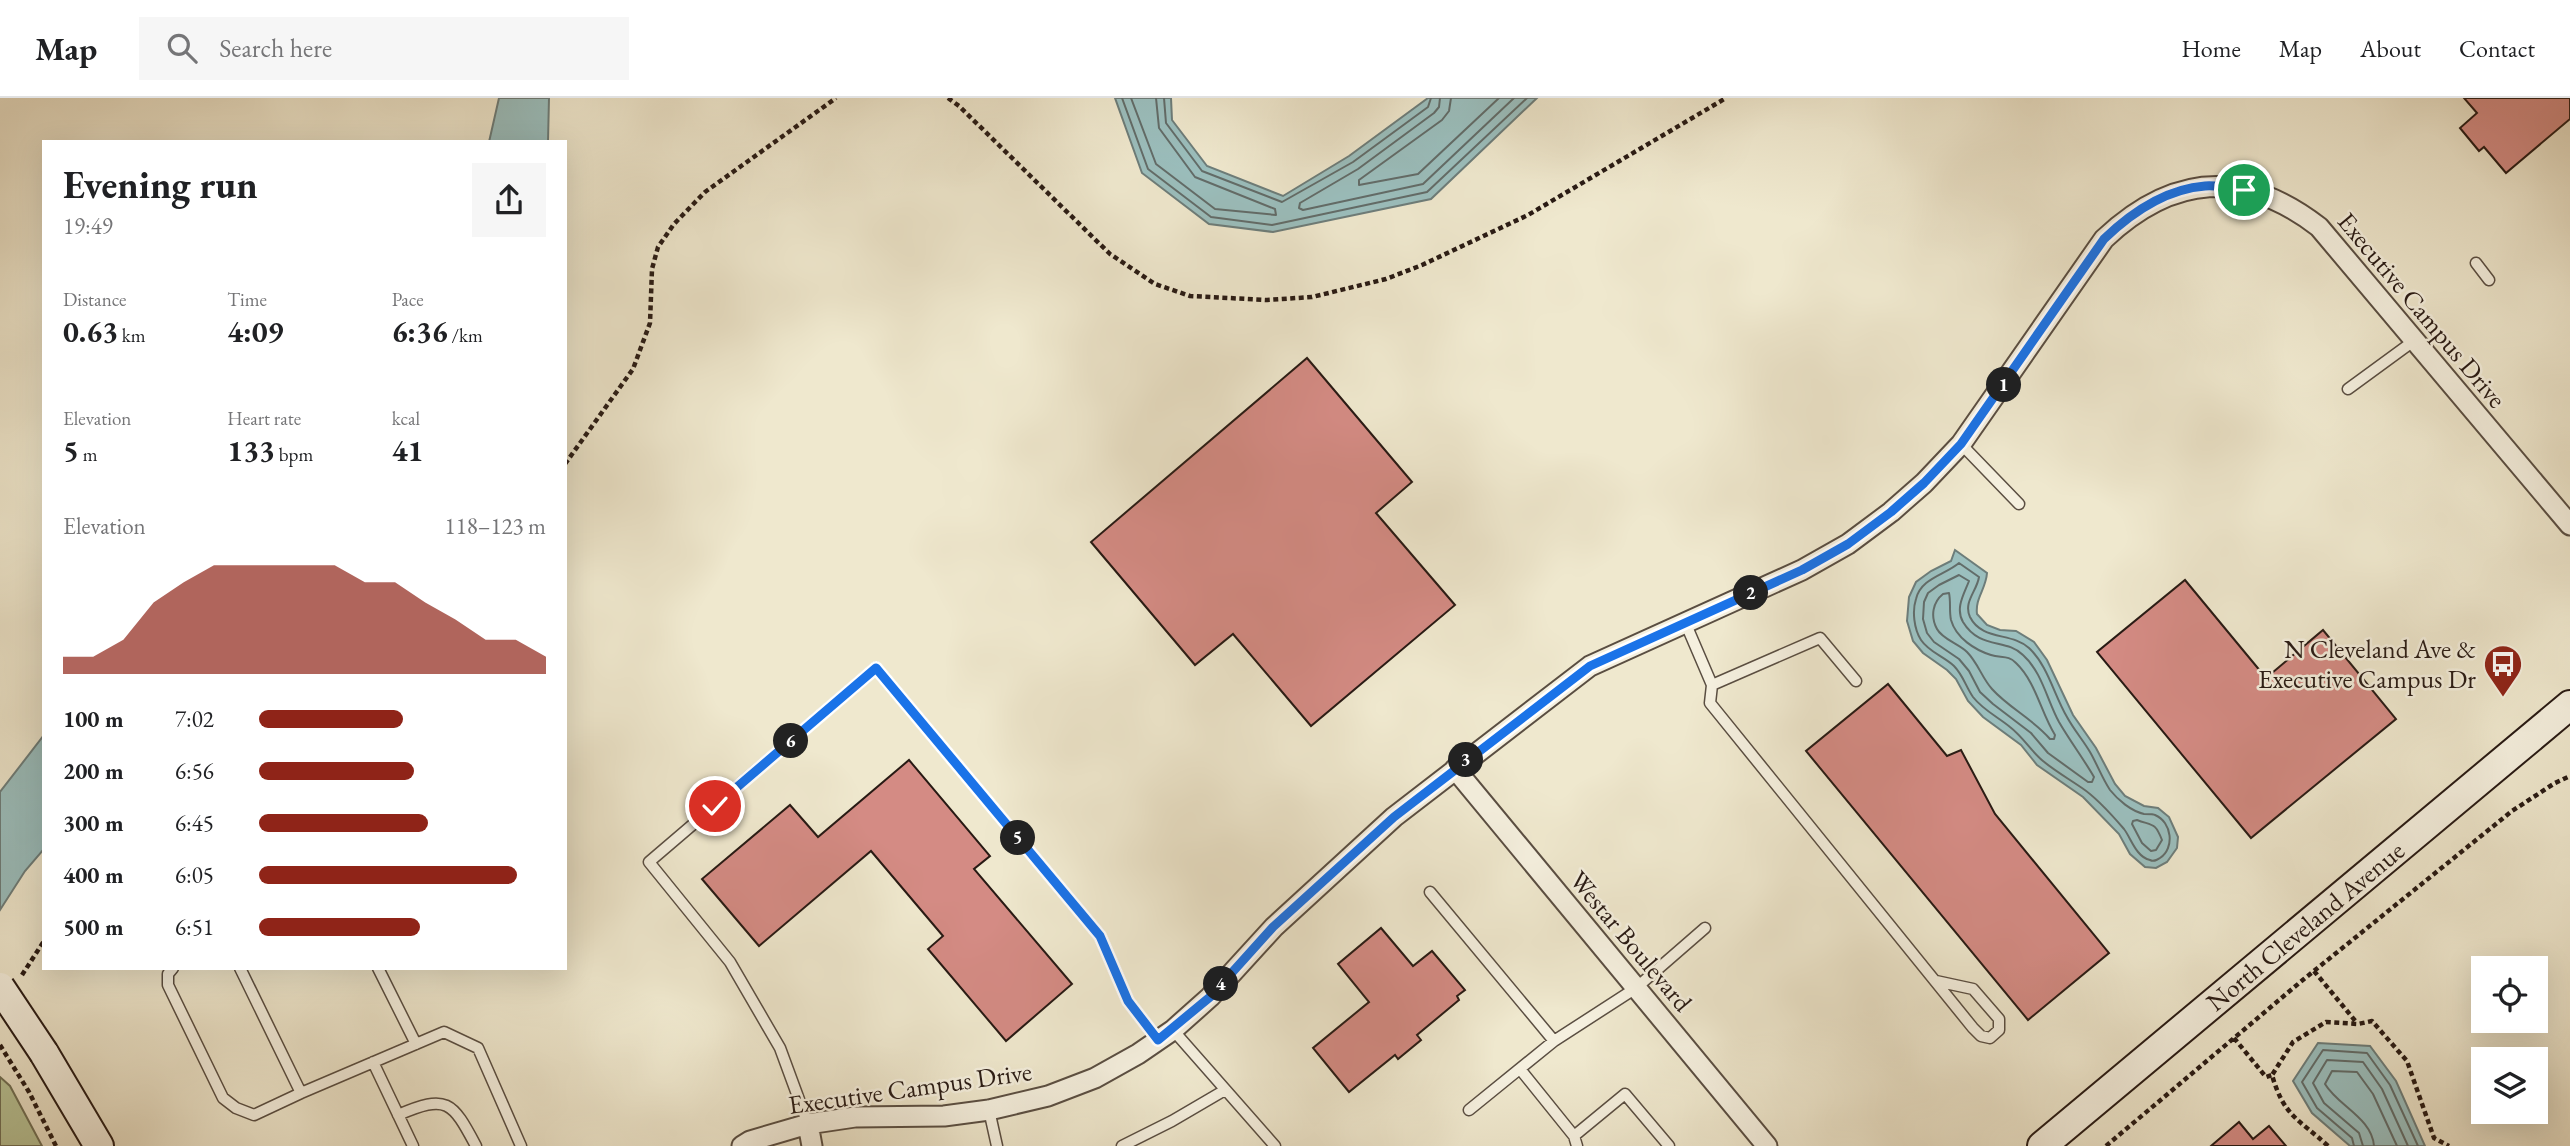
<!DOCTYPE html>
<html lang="en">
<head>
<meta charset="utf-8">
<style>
  body { margin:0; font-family:"EB Garamond",serif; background:#f6f6f6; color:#202124; height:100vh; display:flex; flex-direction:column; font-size:26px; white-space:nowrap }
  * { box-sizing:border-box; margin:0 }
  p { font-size:23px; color:#757577 }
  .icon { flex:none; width:38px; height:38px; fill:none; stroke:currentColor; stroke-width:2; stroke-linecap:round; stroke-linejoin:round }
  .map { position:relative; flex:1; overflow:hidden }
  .details { position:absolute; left:42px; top:42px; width:525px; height:830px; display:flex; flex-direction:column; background:#fff; border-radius:0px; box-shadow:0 7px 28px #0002 }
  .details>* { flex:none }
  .tools { position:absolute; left:2471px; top:858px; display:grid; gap:14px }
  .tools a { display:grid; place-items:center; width:77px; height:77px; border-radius:0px; background:#fff; box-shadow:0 7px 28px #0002; font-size:35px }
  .pin { position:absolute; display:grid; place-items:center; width:60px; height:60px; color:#fff; margin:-30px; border:4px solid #fff; border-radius:50%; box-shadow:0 2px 7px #0007 }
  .km { position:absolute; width:35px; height:35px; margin:-18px; border-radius:50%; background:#222; color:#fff; font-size:19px; line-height:35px; text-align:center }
  .round { display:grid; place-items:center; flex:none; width:74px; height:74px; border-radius:0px; background:#f6f6f6 }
  .summary { display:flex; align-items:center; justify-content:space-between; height:119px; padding:0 21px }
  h1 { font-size:38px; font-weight:700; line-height:52px }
  .figures { display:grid; grid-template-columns:repeat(3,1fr); gap:10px; height:119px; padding:7px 21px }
  .figures div { display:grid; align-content:center }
  .figures b { font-size:30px; font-weight:700 }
  .figures small { font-size:19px; font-weight:400 }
  .figures p { font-size:19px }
  .chart { height:196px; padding:14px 21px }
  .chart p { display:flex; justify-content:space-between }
  .chart svg { width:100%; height:126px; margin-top:7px; fill:#8f2418; opacity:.7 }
  ul { padding:0 21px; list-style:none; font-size:23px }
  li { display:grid; grid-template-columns:112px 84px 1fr; align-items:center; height:52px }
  li i { height:18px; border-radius:9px; background:#8f2418 }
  header { display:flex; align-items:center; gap:42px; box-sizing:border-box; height:98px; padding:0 35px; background:#fff; border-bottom:2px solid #e0e0e0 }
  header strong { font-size:33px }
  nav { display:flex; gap:38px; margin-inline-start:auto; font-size:24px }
  .search { width:490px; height:63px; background:#f6f6f6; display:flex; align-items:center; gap:18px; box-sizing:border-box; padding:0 24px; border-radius:0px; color:#757577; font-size:26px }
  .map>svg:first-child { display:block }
  .green { fill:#b9c699; stroke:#707056; stroke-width:2 }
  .water { fill:#9bbfbe; stroke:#6d7d7a; stroke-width:2 }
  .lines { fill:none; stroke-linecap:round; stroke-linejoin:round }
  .shore { stroke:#626c69; stroke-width:2 }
  .building { fill:#d48b84; stroke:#281a14; stroke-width:2 }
  .lane-casing { stroke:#5a4e42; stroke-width:13 }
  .street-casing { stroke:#5a4e42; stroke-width:23 }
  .secondary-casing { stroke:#281a14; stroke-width:32 }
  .path { stroke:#281a14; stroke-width:4.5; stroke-dasharray:5 3.5; stroke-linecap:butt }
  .lane { stroke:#f5f0df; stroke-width:10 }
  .street { stroke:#f5f0df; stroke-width:19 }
  .secondary { stroke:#f5f0df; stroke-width:28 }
  .secondary-bridge-casing { stroke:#281a14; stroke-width:32; stroke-linecap:butt }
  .secondary-bridge { stroke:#f5f0df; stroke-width:28 }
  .route-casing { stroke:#fff; stroke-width:14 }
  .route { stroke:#1a73e8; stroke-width:9 }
  .labels { text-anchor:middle; stroke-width:5; stroke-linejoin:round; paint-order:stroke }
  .street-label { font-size:26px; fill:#281a14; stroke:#f5f0df }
  .poi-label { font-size:26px; fill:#281a14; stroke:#f5f0df; text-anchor:end }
</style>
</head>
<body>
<header>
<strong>Map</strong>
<div class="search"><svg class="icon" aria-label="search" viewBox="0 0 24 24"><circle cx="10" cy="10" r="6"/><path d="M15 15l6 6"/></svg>Search here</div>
<nav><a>Home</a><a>Map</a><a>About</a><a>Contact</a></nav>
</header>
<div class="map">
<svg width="2570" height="1048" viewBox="0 0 2570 1048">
  <rect width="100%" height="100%" fill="#efe8ce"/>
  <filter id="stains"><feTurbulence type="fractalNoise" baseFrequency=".00286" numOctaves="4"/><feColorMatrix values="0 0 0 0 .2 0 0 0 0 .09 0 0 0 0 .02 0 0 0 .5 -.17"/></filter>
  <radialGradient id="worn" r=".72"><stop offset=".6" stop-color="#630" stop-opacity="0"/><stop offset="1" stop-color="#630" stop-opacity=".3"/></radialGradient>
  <!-- green -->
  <path class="green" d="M0 979 10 988 42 1048H0Z"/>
  <!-- water -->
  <path class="water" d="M499 0H549L548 44H489Z
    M1115 0H1171L1172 22 1207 68 1283 98 1349 58 1428 0H1537L1431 101 1273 134 1209 126 1142 75Z
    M1955 452 1987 475C1986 491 1975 500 1977 516L1987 527 2000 532 2016 533 2034 544 2047 562 2073 617 2096 650 2115 686 2125 698 2144 708 2158 710 2169 719 2178 739 2177 750 2167 764 2156 770 2145 769 2130 756 2119 736 2083 699 2037 667 2021 647 1983 619 1968 603 1956 581 1947 572 1923 555 1913 543 1907 523 1909 499 1916 484 1931 473 1951 463Z
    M44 637V751L25 773 0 812V694Z
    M2318 945 2370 948 2396 983 2425 1048H2350L2312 1015 2293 983Z"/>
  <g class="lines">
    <!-- shore -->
    <path class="shore" d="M1122 0 1148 71 1211 119 1272 127 1427 94 1527 0
      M1131 0 1156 66 1215 111 1276 117 1275 111 1195 79 1159 30 1156 0
      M1164 0 1166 25 1202 73 1282 104 1353 64 1428 9 1431 0
      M1440 0 1439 9 1434 15 1358 71 1300 105 1299 110 1303 112 1423 86 1514 0
      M1451 0 1449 13 1442 22 1359 82V87L1418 76 1499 0
      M1959 465 1979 479C1977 493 1963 504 1970 519 1982 543 2012 534 2029 550 2048 568 2054 597 2067 619 2074 632 2083 642 2090 654 2097 666 2102 680 2110 692 2118 702 2131 713 2144 716 2145 716 2154 716 2155 717 2172 724 2175 750 2160 760 2157 762 2154 764 2150 762 2136 759 2131 740 2124 731 2112 717 2097 700 2082 690 2069 681 2055 673 2043 663 2031 653 2023 639 2010 629 1998 619 1983 612 1973 599 1966 589 1963 577 1954 568 1943 558 1929 554 1921 542 1914 531 1912 513 1916 501 1921 480 1945 477 1959 465Z
      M1959 477 1969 483C1964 496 1955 510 1963 524 1980 552 2006 540 2023 557 2042 574 2047 602 2059 624 2070 643 2083 660 2094 679L2092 684H2088L2048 655 2031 635 1993 606 1980 594 1969 573 1959 561 1934 544 1927 535 1923 521 1924 504 1928 495 1939 487Z
      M1949 495C1951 504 1949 513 1951 522 1956 540 1975 552 1991 557 2001 560 2009 557 2016 565 2036 584 2041 615 2055 637L2054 641H2050C2033 621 2009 610 1992 591 1982 580 1978 565 1967 554 1959 546 1942 541 1937 531 1930 518 1933 504 1943 496Z
      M2137 722C2153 728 2155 724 2162 742L2156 752 2151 753 2142 745 2132 726 2133 723Z
      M2354 1048 2352 1040 2317 1010 2302 984 2323 952 2367 955 2390 987 2418 1048
      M2363 1048 2359 1035 2324 1005 2313 985 2327 962 2363 964 2382 991 2408 1048
      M2374 1048C2372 1020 2338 1008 2325 986L2332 973 2357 974 2373 996 2397 1048"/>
  </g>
  <!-- building -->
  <path class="building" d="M2464 0H2570V21L2506 75 2484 49 2479 53 2460 30 2477 15Z
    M1307 260 1412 384 1376 415 1455 507 1311 628 1233 536 1195 567 1091 444Z
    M2185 482 2266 580 2323 532 2396 621 2251 740 2097 554Z
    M1888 586 1947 658 1961 652 1995 716 2109 855 2028 922 1806 653Z
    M909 662 990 758 974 771 1072 886 1006 943 928 851 943 838 871 753 759 848 702 781 790 707 818 739Z
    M1381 830 1413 868 1432 853 1465 892 1457 898 1459 902 1417 937 1421 942 1398 961 1395 957 1349 994 1313 950 1369 904 1338 866Z
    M2239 1024 2253 1041 2269 1028 2286 1048H2211Z"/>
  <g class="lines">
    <!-- lane casing -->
    <g class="lane-casing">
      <path id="lane" d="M2476 165 2489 182
        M2348 291 2415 242
        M1961 346 2019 406
        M1685 524 1712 587 1710 605 1973 930 1981 938 1990 940 1999 932V921L1973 891 1936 883
        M1712 587 1820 540 1856 583
        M1430 794 1554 943
        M173 870 168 876V887L223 1000 236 1010 254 1017 301 995
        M240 870 301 995 444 934 478 950 521 1048
        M378 870 416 946
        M1173 932 1275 1048
        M373 964 413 1048
        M1520 971 1574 1038 1577 1048
        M989 1012 997 1048
        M1469 1012 1554 943 1636 890 1705 830
        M398 1017C447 996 452 1003 476 1048
        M808 1026 780 950 730 864 649 764 876 570 1100 838 1128 903 1158 942
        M1574 1038 1625 996 1669 1048
        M1122 1048 1172 1023 1225 992"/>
    </g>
    <!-- street casing -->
    <g class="street-casing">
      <path id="street" d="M1455 671 1767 1048
        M808 1026 812 1048
        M742 1048 750 1043 808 1026 855 1019 944 1018 989 1012 1048 998 1095 980 1138 956 1173 932 1210 899 1274 829 1394 719 1590 568 1802 472 1848 446 1891 414 1924 385 1961 346 2104 141C2173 76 2244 71 2319 129L2570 427"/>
    </g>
    <!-- secondary casing -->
    <g class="secondary-casing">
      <g id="secondary">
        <path d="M44 955 99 1048"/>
        <path id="s1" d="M2042 1048 2570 607"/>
      </g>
    </g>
    <!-- path -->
    <path class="path" d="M948 0 959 8 1110 156 1155 186 1190 198 1267 202 1312 199 1386 181 1422 167 1528 117 1726 0
      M565 366 633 271 650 225 652 171 658 149 674 126 705 94 836 0
      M2314 873 2357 925
      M22 877 44 843
      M2234 940 2266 979 2272 977
      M0 947 29 994 56 1048
      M2106 1048 2304 881 2512 713 2555 685 2570 678
      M2328 1048C2299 1021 2284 1019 2272 977L2293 944 2326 924 2358 926 2372 923 2407 963 2434 1040 2449 1048"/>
    <!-- lane -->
    <use href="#lane" class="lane"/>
    <!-- street -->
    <use href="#street" class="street"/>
    <!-- secondary -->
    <use href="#secondary" class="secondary"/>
    <!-- secondary-bridge casing -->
    <g class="secondary-bridge-casing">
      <path id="secondary-bridge" d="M0 889 44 955"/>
    </g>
    <!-- secondary-bridge -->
    <use href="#secondary-bridge" class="secondary-bridge"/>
  </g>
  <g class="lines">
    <!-- route casing -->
    <g class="route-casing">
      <path id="route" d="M715 708 876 570 1100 838 1128 903 1158 942 1210 899 1273 829 1394 719 1590 568 1802 472 1848 446 1891 414 1924 385 1961 346 2104 141C2131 115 2166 91 2205 88 2217 87 2232 90 2244 92"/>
    </g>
    <!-- route -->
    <use href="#route" class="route"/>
  </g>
  <!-- icons -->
  <defs>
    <g id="bus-pin" transform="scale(2.0125)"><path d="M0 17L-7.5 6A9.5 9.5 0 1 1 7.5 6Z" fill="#8f2418" stroke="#f5f0df"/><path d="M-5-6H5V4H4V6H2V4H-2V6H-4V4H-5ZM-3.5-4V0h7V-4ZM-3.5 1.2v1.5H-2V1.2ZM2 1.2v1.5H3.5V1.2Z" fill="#fff"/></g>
  </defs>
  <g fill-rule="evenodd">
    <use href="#bus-pin" x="2503" y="566"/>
  </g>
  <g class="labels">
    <!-- street labels -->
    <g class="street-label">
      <text transform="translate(2422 212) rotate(50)" y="9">Executive Campus Drive</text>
      <text dy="9" stroke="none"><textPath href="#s1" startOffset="343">North Cleveland Avenue</textPath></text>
      <text transform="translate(1631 843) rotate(50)" y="9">Westar Boulevard</text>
      <text transform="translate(910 990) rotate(-8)" y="9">Executive Campus Drive</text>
    </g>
    <!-- poi labels -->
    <g class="poi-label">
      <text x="2476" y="560">N Cleveland Ave &amp;<tspan x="2476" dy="30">Executive Campus Dr</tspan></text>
    </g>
  </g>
  <rect width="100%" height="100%" filter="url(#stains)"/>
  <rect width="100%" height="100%" fill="url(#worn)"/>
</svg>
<div class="tools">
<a><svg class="icon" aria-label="locate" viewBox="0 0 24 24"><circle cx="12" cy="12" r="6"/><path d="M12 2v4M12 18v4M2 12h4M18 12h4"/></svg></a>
<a><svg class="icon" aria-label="layers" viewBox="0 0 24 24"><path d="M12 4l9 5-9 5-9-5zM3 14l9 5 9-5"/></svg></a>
</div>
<div class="pin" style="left:2244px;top:92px;background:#1e9e55"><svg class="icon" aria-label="arrive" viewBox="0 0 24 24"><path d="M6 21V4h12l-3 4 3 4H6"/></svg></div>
<div class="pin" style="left:715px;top:708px;background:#d93025"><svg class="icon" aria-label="check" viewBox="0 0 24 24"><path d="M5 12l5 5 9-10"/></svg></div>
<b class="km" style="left:2004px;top:287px">1</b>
<b class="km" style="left:1751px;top:495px">2</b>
<b class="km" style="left:1466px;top:662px">3</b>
<b class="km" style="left:1221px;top:886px">4</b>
<b class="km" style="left:1018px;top:740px">5</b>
<b class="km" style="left:791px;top:643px">6</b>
<section class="details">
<div class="summary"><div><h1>Evening run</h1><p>19:49</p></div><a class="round"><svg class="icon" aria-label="share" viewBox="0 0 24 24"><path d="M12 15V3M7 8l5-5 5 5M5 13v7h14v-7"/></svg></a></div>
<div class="figures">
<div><p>Distance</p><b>0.63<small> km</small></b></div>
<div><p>Time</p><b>4:09</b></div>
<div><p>Pace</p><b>6:36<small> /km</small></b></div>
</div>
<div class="figures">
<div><p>Elevation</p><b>5<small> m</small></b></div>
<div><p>Heart rate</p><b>133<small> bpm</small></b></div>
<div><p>kcal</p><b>41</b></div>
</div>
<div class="chart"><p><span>Elevation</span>118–123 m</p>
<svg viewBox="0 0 160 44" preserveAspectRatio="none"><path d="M0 44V38L10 38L20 32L30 19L40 12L50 6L60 6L70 6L80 6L90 6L100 12L110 12L120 19L130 25L140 32L150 32L160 38V44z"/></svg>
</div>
<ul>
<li><b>100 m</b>7:02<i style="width:50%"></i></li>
<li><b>200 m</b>6:56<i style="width:54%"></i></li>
<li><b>300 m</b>6:45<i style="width:59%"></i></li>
<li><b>400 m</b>6:05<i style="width:90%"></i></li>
<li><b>500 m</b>6:51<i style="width:56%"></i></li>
</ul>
</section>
</div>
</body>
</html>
